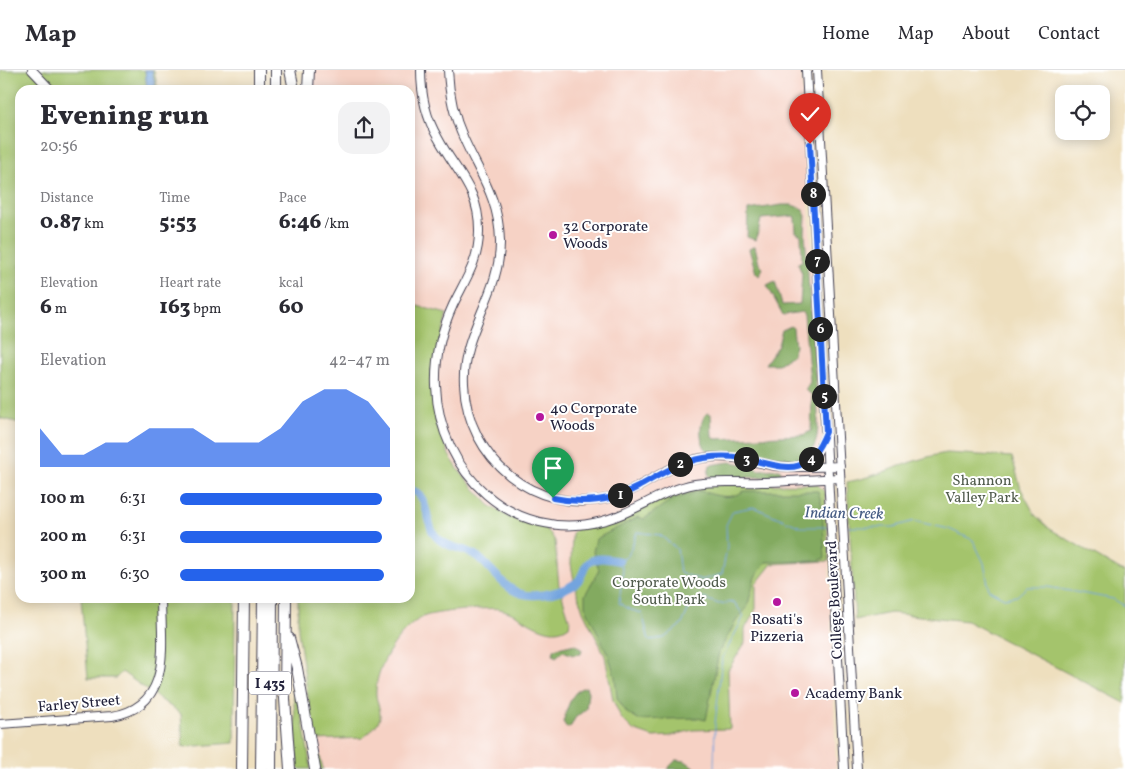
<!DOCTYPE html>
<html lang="en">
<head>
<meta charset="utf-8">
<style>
  body { margin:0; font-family:Vollkorn,serif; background:#f2f2f3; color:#2b2b33; height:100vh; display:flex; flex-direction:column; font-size:19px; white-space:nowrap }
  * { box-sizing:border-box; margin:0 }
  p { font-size:16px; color:#7c7c81 }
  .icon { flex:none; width:28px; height:28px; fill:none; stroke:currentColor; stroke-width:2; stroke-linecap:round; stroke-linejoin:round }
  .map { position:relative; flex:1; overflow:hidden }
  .drawer { position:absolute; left:15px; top:15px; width:400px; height:518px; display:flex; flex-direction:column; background:#fff; border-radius:15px; box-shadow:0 2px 12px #0003 }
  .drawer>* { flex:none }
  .fabs { position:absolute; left:1055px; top:15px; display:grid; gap:10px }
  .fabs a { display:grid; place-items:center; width:55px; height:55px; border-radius:10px; background:#fff; box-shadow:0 2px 12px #0003; font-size:25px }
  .pin { position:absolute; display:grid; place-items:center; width:42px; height:42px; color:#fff; margin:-51px -21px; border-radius:50% 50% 50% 0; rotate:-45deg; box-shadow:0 0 5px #0007 }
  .pin .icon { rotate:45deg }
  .km { position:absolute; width:25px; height:25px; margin:-12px; border-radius:50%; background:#222; color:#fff; font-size:14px; line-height:25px; text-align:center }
  .round { display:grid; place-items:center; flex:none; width:52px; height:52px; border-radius:15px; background:#f2f2f3 }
  .summary { display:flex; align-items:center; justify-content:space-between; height:85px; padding:0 25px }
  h1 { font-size:28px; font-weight:800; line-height:38px }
  .stats { display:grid; grid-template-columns:repeat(3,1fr); gap:8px; height:85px; padding:5px 25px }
  .stats div { display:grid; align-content:center }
  .stats b { font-size:21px; font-weight:800 }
  .stats small { font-size:14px; font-weight:400 }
  .stats p { font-size:14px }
  .chart { height:140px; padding:10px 25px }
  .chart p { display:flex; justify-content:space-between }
  .chart svg { width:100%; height:90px; margin-top:5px; fill:#2563eb; opacity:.7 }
  ul { padding:0 25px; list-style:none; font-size:16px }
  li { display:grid; grid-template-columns:80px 60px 1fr; align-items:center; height:38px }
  li i { height:12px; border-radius:6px; background:#2563eb }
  header { display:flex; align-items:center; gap:30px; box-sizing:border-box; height:70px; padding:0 25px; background:#fff; border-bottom:1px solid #e1e1e2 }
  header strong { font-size:24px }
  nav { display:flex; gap:28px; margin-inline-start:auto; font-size:18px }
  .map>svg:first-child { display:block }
  .built { fill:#f6d2c5 }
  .green { fill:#a4c46c; stroke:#637354 }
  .forest { fill:#83aa60; stroke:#52664e }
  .water { fill:#73a4de; stroke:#4a638c }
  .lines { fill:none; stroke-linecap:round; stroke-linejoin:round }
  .stream { stroke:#73a4de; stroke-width:1 }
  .river { stroke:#73a4de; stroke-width:8 }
  .secondary-casing { stroke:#413e4f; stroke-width:10 }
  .highway-casing { stroke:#413e4f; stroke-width:12 }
  .secondary { stroke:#fff; stroke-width:8 }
  .highway { stroke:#fff; stroke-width:10 }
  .route-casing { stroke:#fff; stroke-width:10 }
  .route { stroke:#2563eb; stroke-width:6 }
  .poi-dot { fill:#b5179e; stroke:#fff; stroke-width:2 }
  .labels { text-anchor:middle; stroke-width:4; stroke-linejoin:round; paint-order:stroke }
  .shield { fill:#fff; stroke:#646476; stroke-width:1 }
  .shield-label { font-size:14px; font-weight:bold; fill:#22223b }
  .poi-label { font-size:15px; fill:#22223b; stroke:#fff; text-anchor:start }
  .park-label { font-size:15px; fill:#505b4c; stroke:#fff }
  .street-label { font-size:15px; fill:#22223b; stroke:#fff }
  .water-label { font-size:16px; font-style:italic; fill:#465c84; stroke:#fff }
</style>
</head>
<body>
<header>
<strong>Map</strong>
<nav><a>Home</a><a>Map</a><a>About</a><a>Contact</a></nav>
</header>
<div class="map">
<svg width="1125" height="699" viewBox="0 0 1125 699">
  <rect width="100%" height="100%" fill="#fff"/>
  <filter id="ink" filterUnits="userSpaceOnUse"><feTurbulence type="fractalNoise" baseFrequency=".02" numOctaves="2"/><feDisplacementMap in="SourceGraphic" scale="10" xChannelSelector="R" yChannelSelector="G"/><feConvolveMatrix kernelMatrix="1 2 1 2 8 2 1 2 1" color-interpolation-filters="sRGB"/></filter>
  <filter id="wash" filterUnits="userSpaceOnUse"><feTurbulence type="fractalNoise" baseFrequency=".0096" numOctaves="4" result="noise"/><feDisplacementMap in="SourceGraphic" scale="20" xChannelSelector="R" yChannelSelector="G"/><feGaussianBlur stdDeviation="1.12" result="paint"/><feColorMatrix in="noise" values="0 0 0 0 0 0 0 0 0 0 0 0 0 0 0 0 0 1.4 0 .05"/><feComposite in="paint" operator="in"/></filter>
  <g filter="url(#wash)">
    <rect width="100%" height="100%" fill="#eedfbe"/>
    <!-- built -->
    <path class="built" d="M314 0H801L829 491 836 699H323L305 611 298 561V528H410V20H313Z"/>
    <!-- green -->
    <path class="green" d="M0 0H154L158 20H20V353L0 348Z
      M410 234 447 244 432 308 437 347 449 385 461 403 489 435 511 448 545 458 551 464 555 471 559 516 570 551 569 556C547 573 521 542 499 539 489 537 432 542 423 547 400 558 376 596 376 621 375 629 381 639 380 647 378 656 369 662 363 668L316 670 323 699H319L298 561V528H410Z
      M947 383 1012 387 1021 419 1035 445 1050 459 1125 503V633L967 551 891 543 855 550 847 412C882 406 912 388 947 383Z
      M817 414 825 422 829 491 772 494 756 514V539L745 559V573L728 600 730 659 693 660 670 666 653 667 633 660 621 648 613 630 605 586 583 541 575 516 571 494 572 463 577 458 602 454 671 423 704 415Z
      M81 528H235L234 673 183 677 181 644 122 602 116 608H88Z
      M294 599 311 699H298L292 600Z"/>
    <!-- forest -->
    <path class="forest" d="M782 135H792L803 139 806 146 805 164 818 343C818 356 819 377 807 386 793 397 755 385 739 383 730 382 721 383 712 384 698 378 698 351 707 343L711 344 712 367 716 369 803 365 811 361 812 325 805 320 810 312 804 245 802 242 783 245 767 215 775 211 782 235 800 234 802 204 798 193 802 191 801 165 796 162 795 148 794 146 761 149 757 168 755 170 747 167 748 140Z
      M755 176 759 194 763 198 759 206 756 203 749 179Z
      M791 256 793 258 795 276 792 285 778 294H765L778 275 782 260Z
      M730 392 750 395 758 400 780 399 782 406 712 409 708 404 710 395Z
      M700 421C716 425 729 431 744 421H818L822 435 825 488 818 491 766 492 755 507 747 538 736 551 719 582 706 650 697 648 638 650 627 643 617 628 615 607 609 587 585 536V525L599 500 593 482 596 469 638 447 644 449 671 430Z
      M575 574 582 580 581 584 573 585 563 581 556 587 553 585 554 579Z
      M586 617 588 622 586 639 575 648 571 656 567 658 563 652C567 640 571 619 586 617Z
      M676 690 685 691 697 699H667Z"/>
    <!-- water -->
    <path class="water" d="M145 0H152L156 20H147Z"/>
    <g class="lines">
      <!-- stream -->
      <path class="stream" d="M845 457H893L914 451 949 459 973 470 984 493 989 520 1004 528 1017 526 1027 517H1048L1113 529 1125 536
        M714 699 715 654 722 589 744 546 734 532 719 534 703 528 689 538 682 554 664 568 649 570 642 543 631 540 619 533 623 500 619 491 628 486 637 462 660 465 677 479 680 503 702 510 722 504 727 478 726 455 733 441 753 437 801 457H829"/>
      <!-- river -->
      <path class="river" d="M410 420C428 421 426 453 434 464 444 478 462 477 475 485 491 496 503 519 522 524 538 528 564 522 577 512 583 507 583 497 589 492 598 486 609 489 619 491"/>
    </g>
  </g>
  <g filter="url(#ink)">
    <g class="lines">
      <!-- secondary casing -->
      <g class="secondary-casing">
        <path id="secondary" d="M32 0 51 20
          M421 0C421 24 426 48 438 68 456 102 480 120 479 162 479 191 465 210 453 235 441 261 435 288 436 316 439 403 513 474 602 451 635 443 661 420 695 414 717 410 739 413 761 412 788 412 814 409 840 408
          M448 0C449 24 454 47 464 69 480 105 499 128 500 171 501 224 461 262 464 314 467 389 535 446 610 428 643 420 668 393 703 388 729 384 751 392 777 396 797 398 819 397 840 396
          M806 0 844 699
          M817 0 857 699
          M798 396 816 384 825 367
          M0 654 112 646C174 636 161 574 161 528"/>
      </g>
      <!-- highway casing -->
      <g class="highway-casing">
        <path id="highway" d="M290 0 294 20
          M259 20V0
          M276 20V0
          M308 20 309 0
          M286 528 285 629 290 699
          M289 568 297 598 315 699
          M242 699 244 528
          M261 699 263 528
          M271 699 272 528"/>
      </g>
      <!-- secondary -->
      <use href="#secondary" class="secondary"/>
      <!-- highway -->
      <use href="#highway" class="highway"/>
    </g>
  </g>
  <g class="lines" filter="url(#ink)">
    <!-- route casing -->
    <g class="route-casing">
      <path id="route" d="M553 428C582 434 612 431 638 417 660 405 678 392 704 388 717 386 729 386 742 388 784 396 806 412 826 362L810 74"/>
    </g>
    <!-- route -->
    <use href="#route" class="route"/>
  </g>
  <!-- markers -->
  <g class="poi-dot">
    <circle cx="553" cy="165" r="5"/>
    <circle cx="540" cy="347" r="5"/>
    <circle cx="777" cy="532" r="5"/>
    <circle cx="795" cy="623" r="5"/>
  </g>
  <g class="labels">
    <!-- shield labels -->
    <rect class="shield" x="249" y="601.5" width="42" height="23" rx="4"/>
    <g class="shield-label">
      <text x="270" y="618">I 435</text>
    </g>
    <!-- poi labels -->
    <g class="poi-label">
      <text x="563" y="161">32 Corporate<tspan x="563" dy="17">Woods</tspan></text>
      <text x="550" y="343">40 Corporate<tspan x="550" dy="17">Woods</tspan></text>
      <text x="777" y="554" text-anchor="middle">Rosati's<tspan x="777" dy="17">Pizzeria</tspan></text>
      <text x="805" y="628">Academy Bank</text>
    </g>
    <!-- park labels -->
    <g class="park-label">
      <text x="982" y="415">Shannon<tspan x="982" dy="17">Valley Park</tspan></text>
      <text x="669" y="517">Corporate Woods<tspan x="669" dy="17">South Park</tspan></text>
    </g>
    <!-- street labels -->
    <g class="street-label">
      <text transform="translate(834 530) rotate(-93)" y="5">College Boulevard</text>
      <text transform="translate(79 633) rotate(-5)" y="5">Farley Street</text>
    </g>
    <!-- water labels -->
    <g class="water-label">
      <text transform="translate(844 442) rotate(1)" y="6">Indian Creek</text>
    </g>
  </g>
</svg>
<div class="fabs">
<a><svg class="icon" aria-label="locate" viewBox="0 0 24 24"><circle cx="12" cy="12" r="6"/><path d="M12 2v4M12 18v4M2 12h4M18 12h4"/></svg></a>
</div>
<div class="pin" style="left:553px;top:428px;background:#1e9e55"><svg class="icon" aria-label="arrive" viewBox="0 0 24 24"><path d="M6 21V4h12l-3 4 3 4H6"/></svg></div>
<div class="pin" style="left:810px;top:74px;background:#d93025"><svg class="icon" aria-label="check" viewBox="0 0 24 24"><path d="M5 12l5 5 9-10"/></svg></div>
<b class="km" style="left:620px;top:425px">1</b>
<b class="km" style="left:680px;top:394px">2</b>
<b class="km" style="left:746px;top:389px">3</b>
<b class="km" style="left:811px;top:389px">4</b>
<b class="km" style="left:824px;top:326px">5</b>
<b class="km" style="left:820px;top:259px">6</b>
<b class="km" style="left:817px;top:191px">7</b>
<b class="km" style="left:813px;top:124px">8</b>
<section class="drawer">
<div class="summary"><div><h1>Evening run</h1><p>20:56</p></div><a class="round"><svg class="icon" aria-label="share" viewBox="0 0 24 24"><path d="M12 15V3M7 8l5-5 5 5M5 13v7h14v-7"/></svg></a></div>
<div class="stats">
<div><p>Distance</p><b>0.87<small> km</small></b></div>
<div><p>Time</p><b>5:53</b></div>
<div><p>Pace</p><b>6:46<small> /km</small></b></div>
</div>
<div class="stats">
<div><p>Elevation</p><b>6<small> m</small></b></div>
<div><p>Heart rate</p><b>163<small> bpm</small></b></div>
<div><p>kcal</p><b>60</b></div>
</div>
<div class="chart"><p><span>Elevation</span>42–47 m</p>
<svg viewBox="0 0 160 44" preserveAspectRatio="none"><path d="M0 44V25L10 38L20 38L30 32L40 32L50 25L60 25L70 25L80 32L90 32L100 32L110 25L120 12L130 6L140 6L150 12L160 25V44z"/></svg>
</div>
<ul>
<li><b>100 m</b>6:31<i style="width:96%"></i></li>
<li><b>200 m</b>6:31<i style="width:96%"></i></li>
<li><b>300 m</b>6:30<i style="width:97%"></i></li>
</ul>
</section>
</div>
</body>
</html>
